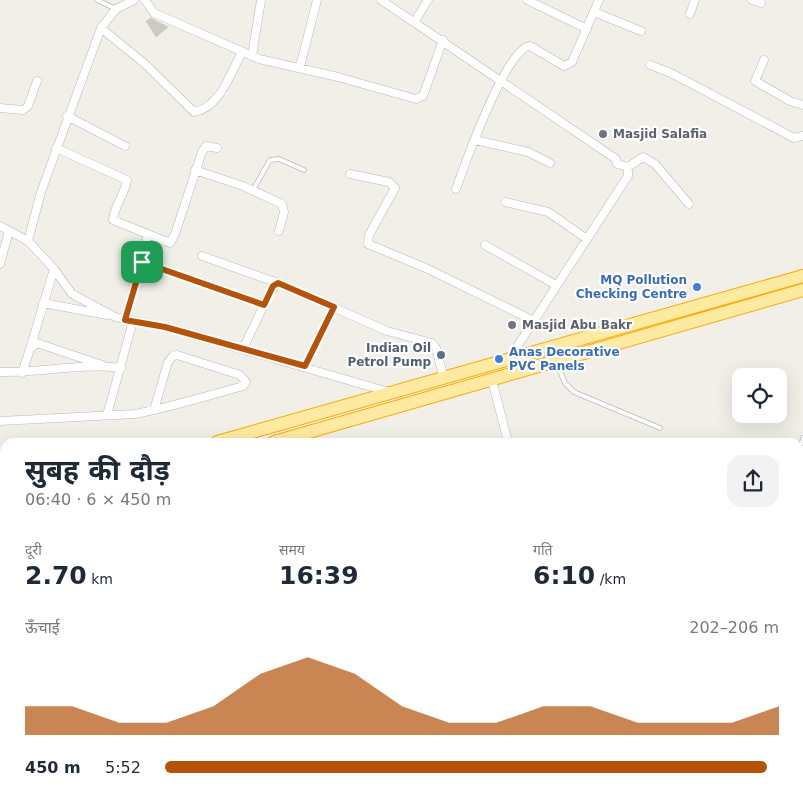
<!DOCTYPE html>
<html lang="hi">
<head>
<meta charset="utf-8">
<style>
  body { margin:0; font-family:"DejaVu Sans","Noto Sans Devanagari",sans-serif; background:#f2f2f3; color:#1f2937; height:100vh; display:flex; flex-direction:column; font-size:19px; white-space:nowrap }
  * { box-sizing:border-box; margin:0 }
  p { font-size:16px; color:#747a83 }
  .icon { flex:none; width:28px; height:28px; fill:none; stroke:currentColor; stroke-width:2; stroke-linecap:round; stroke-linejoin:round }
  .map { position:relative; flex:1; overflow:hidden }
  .drawer { position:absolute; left:0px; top:438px; width:804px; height:359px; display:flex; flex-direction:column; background:#fff; border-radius:15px 15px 0 0; box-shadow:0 5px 20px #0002 }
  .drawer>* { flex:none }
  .controls { position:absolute; left:732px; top:368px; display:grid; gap:10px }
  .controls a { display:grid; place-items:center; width:55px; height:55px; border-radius:10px; background:#fff; box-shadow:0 5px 20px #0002; font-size:25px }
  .pin { position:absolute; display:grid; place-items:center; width:42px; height:42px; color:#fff; margin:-21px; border-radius:10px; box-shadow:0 2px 8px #0006 }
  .round { display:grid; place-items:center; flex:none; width:52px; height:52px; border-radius:15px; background:#f2f2f3 }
  .head { display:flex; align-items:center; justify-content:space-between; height:85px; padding:0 25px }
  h1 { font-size:28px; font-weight:700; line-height:38px }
  .stats { display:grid; grid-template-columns:repeat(3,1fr); gap:8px; height:85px; padding:5px 25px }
  .stats div { display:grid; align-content:center }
  .stats b { font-size:25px; font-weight:700 }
  .stats small { font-size:14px; font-weight:400 }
  .stats p { font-size:14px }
  .chart { height:140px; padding:10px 25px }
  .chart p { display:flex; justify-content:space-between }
  .chart svg { width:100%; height:90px; margin-top:5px; fill:#b45309; opacity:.7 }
  ul { padding:0 25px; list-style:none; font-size:16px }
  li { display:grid; grid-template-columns:80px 60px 1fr; align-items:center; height:38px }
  li i { height:12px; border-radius:6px; background:#b45309 }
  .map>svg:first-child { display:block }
  .water { fill:#aadaff }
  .building { fill:#cccac5; stroke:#d6d1c6 }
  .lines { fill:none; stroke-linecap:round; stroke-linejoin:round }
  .service-casing { stroke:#b5b8bc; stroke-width:5.5 }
  .minor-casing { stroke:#b5b8bc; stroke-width:9 }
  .trunk-casing { stroke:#f9ab00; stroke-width:14 }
  .service { stroke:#fff; stroke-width:4 }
  .minor { stroke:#fff; stroke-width:8 }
  .trunk { stroke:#feeaa1; stroke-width:12 }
  .route-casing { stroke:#fff; stroke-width:10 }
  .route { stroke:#b45309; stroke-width:6 }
  .worship-dot { fill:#6b7280; stroke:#fff; stroke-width:2 }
  .shop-dot { fill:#3f7fe0; stroke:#fff; stroke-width:2 }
  .service-dot { fill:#5c6f8a; stroke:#fff; stroke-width:2 }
  .labels { text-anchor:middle; stroke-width:4.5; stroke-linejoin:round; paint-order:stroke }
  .worship-label { font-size:12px; font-weight:bold; fill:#5b616d; stroke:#fff; text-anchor:start }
  .shop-label { font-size:12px; font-weight:bold; fill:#366cbe; stroke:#fff; text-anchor:end }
  .service-label { font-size:12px; font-weight:bold; fill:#4e5e75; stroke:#fff; text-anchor:end }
</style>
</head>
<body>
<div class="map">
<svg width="803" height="796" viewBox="0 0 803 796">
  <rect width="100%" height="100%" fill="#f1efe8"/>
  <!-- water -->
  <path class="water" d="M799 671H803V796H0V692H5V791H799Z"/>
  <!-- building -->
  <path class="building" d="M151 18 168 27 156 37 146 21Z"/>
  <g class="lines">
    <!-- service casing -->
    <g class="service-casing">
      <path id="service" d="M97 0 116 9
        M253 190 270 160 279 159 304 170
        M557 364 565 383 574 392 660 428
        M802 443 803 438"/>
    </g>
    <!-- minor casing -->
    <g class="minor-casing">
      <path id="minor" d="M145 0 154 13 259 59 338 77 416 99 423 96 443 40
        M381 0 616 159 617 164 628 167 643 157 655 164 689 204
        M527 0 587 29
        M752 0 761 3
        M594 12 641 31
        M690 14 695 0
        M415 21 428 0
        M101 28 144 63 194 112C220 108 231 72 242 52
        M252 56 261 0
        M764 60 755 81 790 101 803 105
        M650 65 671 73 794 138 803 136
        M300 67 317 0
        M0 108 23 110 28 106 37 81
        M67 116 125 146
        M475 140 528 152 550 163
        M56 148 127 180C125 194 114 206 113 220L170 243 175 234 202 152 206 146 217 148
        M195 170 243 186 282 204 284 212 279 231
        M350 174 389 182 395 188 369 235 368 244 428 269 534 321
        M456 189C464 167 506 47 530 46L564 66 572 62 599 0
        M505 202 548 212 587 239
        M0 226 28 241 54 269 72 294 115 317 165 327 389 392
        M28 241 41 192 101 28 116 9 134 0
        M485 245 556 285
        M202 256 278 283
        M142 262 264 305
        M0 264 9 231
        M43 303 107 315
        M125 320 148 234
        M30 349 54 269
        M243 349 269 294 278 283 387 331 432 343 436 348 444 379
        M509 359 628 176V167
        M305 366 334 307
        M0 372C40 373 81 363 121 368
        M22 373 30 349 37 343 102 365
        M492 380 508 442
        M107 415 133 321
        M0 421 135 414C171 407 207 396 243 386L246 382 240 375 177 355 173 356 168 362 154 410
        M799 558 803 560
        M0 564H5
        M0 609H5
        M799 625H803
        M799 647 803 646
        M0 659H5
        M0 679H5"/>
    </g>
    <!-- trunk casing -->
    <g class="trunk-casing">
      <path id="trunk" d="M217 442 803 276
        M274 442 803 290
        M0 477 5 476
        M0 499H5
        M0 510H5"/>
    </g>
    <!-- service -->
    <use href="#service" class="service"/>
    <!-- minor -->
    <use href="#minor" class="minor"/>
    <!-- trunk -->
    <use href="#trunk" class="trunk"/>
  </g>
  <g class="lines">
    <!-- route casing -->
    <g class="route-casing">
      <path id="route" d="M142 262 264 305 273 286 278 283 334 307 305 366 165 327 125 320Z"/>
    </g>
    <!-- route -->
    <use href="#route" class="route"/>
  </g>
  <!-- markers -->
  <g class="worship-dot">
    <circle cx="603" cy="134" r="5"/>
    <circle cx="512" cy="325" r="5"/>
  </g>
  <g class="shop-dot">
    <circle cx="697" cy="287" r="5"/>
    <circle cx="499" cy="359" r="5"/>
  </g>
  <circle class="service-dot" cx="441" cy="355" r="5"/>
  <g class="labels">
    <!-- worship labels -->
    <g class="worship-label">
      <text x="613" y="138">Masjid Salafia</text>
      <text x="522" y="329">Masjid Abu Bakr</text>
    </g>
    <!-- shop labels -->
    <g class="shop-label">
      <text x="687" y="284">MQ Pollution<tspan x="687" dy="14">Checking Centre</tspan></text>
      <text x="509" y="356" text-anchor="start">Anas Decorative<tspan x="509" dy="14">PVC Panels</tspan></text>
    </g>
    <!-- service labels -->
    <g class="service-label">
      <text x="431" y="352">Indian Oil<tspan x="431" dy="14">Petrol Pump</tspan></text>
    </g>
  </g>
</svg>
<div class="controls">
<a><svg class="icon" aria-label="locate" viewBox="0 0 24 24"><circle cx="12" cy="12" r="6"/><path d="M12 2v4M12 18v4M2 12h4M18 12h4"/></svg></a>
</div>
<div class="pin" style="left:142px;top:262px;background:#1e9e55"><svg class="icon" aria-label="arrive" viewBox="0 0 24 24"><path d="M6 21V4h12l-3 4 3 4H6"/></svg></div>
<section class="drawer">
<div class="head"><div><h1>सुबह की दौड़</h1><p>06:40 · 6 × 450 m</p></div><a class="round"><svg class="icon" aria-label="share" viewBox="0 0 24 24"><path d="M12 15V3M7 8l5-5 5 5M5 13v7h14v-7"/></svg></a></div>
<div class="stats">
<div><p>दूरी</p><b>2.70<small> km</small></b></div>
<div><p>समय</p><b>16:39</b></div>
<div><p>गति</p><b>6:10<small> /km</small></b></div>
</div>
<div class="chart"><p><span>ऊँचाई</span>202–206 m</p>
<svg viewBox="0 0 160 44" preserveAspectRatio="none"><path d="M0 44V30L10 30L20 38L30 38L40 30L50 14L60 6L70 14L80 30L90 38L100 38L110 30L120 30L130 38L140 38L150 38L160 30V44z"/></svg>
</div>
<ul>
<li><b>450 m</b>5:52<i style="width:98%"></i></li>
</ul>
</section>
</div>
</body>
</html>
